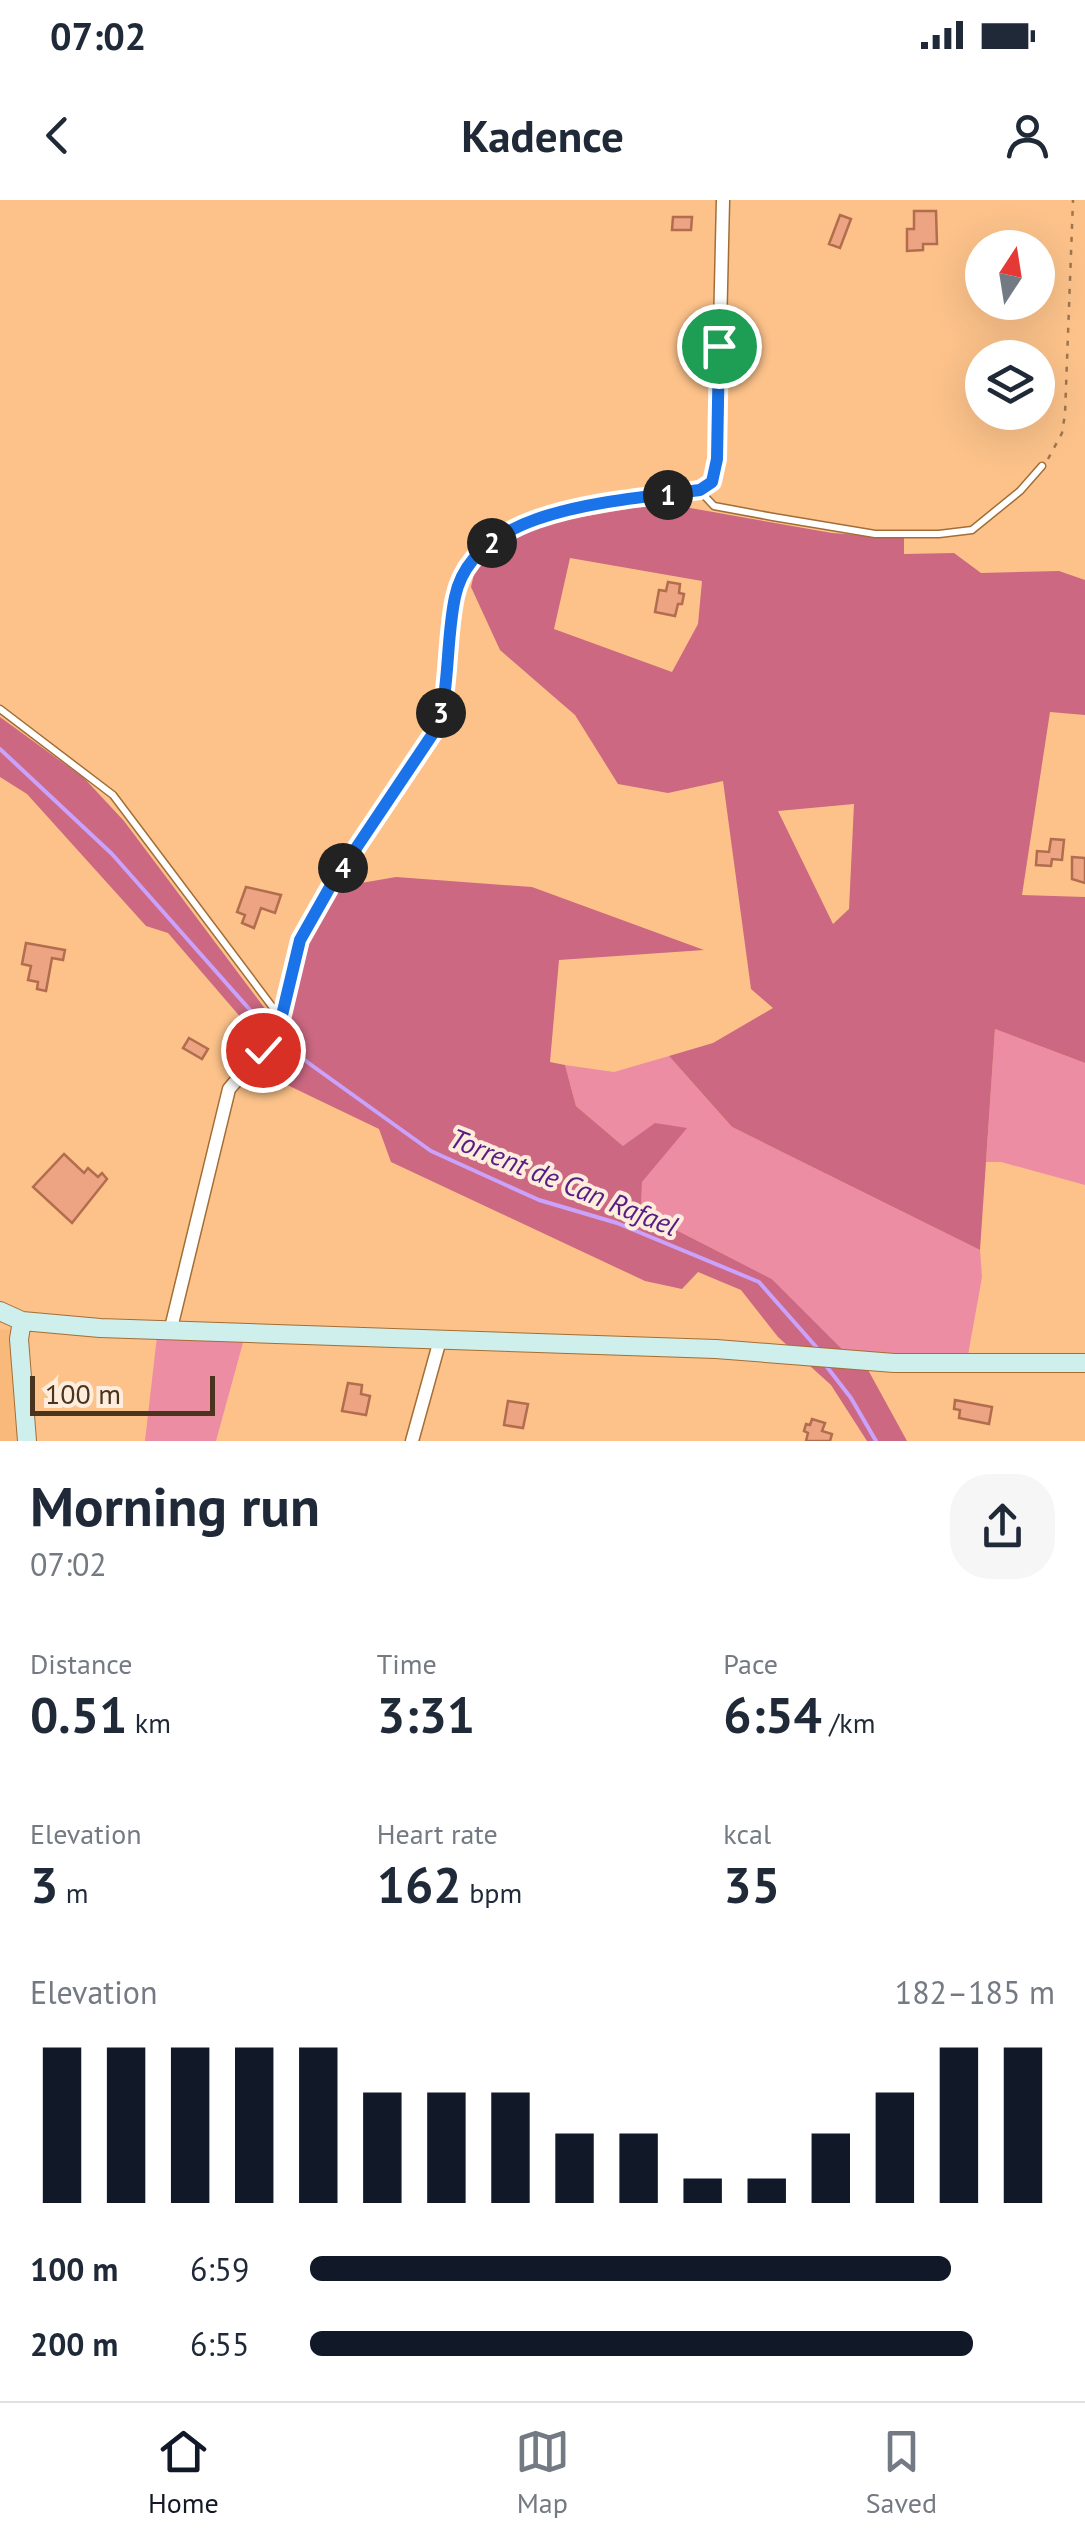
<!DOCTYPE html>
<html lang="en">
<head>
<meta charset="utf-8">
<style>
  body { margin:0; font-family:"PT Sans",sans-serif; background:#f6f6f7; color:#1f2937; height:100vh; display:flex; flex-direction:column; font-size:38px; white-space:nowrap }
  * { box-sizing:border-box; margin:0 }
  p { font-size:32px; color:#747a83 }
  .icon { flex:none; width:55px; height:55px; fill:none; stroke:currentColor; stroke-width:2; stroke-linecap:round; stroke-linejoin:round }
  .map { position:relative; height:1241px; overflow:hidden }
  .side { display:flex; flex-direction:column; background:#fff; flex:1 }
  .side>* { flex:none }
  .needle { width:65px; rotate:12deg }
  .fabs { position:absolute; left:965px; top:30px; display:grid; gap:20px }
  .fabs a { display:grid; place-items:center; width:90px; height:90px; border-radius:50%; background:#fff; box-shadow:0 10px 40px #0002; font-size:50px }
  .scale { position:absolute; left:30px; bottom:25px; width:185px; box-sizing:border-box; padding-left:10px; border:5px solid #4b341d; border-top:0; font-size:28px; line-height:35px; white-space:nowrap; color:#4b341d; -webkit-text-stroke:8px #feecdc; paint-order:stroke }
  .pin { position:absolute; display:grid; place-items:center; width:85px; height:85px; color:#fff; margin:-42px; border:5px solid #fff; border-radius:50%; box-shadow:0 2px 10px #0007 }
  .km { position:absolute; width:50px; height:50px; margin:-25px; border-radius:50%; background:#222; color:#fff; font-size:28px; line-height:50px; text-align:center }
  .round { display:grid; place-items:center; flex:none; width:105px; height:105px; border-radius:40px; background:#f6f6f7 }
  .headline { display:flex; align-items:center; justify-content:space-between; height:170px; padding:0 30px }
  h1 { font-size:55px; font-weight:700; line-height:75px }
  .stats { display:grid; grid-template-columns:repeat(3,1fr); gap:15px; height:170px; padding:10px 30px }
  .stats div { display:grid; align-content:center }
  .stats b { font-size:50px; font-weight:700 }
  .stats small { font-size:28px; font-weight:400 }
  .stats p { font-size:28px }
  .chart { height:280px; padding:20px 30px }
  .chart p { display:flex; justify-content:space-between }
  .chart svg { width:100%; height:180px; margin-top:10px; stroke:#111827; stroke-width:6 }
  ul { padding:0 30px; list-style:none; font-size:32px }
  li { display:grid; grid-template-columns:160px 120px 1fr; align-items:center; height:75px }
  li i { height:25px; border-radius:12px; background:#111827 }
  .status { display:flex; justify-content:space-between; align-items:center; height:70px; padding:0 50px; background:#fff; direction:ltr }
  .status svg { height:28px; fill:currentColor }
  header { display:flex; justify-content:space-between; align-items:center; height:130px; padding:0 30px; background:#fff; font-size:45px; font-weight:700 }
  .tab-bar { display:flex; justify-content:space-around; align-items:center; height:140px; border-top:2px solid #e0e1e3; background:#fff; font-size:28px; color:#747a83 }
  .tab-bar a { display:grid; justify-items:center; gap:5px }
  .tab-bar .current { color:#111827 }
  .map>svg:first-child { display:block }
  .built { fill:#f9b97b }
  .green { fill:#ec8da4 }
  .forest { fill:#cc6882; fill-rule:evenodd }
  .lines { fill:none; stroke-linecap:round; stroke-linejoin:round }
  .stream { stroke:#caa2fb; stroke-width:4 }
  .building { fill:#eda483; stroke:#b26d4e; stroke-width:2.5 }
  .lane-casing { stroke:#a36e36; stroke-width:9 }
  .street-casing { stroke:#a36e36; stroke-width:15 }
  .secondary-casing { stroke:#a36e36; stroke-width:20 }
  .path { stroke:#9e7650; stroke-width:2.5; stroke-dasharray:5 8; stroke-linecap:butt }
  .lane { stroke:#fff; stroke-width:6 }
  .street { stroke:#fff; stroke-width:12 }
  .secondary { stroke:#ceefeb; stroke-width:18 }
  .route-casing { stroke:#fff; stroke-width:20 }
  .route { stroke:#1a73e8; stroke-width:12 }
  .labels { text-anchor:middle; stroke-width:8; stroke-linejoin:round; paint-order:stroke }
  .water-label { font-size:28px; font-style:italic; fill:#561e84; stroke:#feecdc }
</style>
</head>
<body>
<div class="status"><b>07:02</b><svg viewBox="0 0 49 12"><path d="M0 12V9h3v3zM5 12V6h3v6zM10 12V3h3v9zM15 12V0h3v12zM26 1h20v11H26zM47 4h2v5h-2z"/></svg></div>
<header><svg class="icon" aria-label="back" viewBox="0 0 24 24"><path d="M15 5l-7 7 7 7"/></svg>Kadence<svg class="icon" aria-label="person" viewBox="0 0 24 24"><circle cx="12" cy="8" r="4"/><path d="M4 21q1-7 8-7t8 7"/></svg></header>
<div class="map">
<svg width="1085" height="1241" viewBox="0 0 1085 1241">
  <rect width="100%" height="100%" fill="#fcc28a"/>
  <!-- built -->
  <path class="built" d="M25 1128 33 1241H0V1130Z"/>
  <!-- green -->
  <path class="green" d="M995 829 1085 863V985L1001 962H986Z
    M669 856 732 927 980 1050 982 1077 968 1155 846 1153 772 1079 641 1012 642 982 623 946 576 906 565 865 614 872Z
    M157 1136 244 1139 216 1241H145Z"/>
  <!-- forest -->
  <path class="forest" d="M662 303 832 333 904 338V354L954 353 981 373 1059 371 1085 380V515L1050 512 1022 695 1085 697V863L995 829 980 1050 732 927 669 856 713 843 773 808 751 789 723 581 668 593 618 584 575 515 500 450 471 387 476 365 515 334 547 323ZM570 358 702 381 698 424 672 472 554 429ZM854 604 849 709 833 724 778 611Z
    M0 517 84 578 124 621 275 822 261 841 168 733 146 726 27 594 0 577Z
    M396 677 532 687 704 750 559 760 550 862 565 865 576 906 623 946 655 923 687 928 642 982 641 1012 772 1079 846 1153 867 1168 907 1241H867L831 1185 778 1137 741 1090 698 1072 682 1089 645 1081 391 962 379 929 254 869 285 833 307 743 338 687Z"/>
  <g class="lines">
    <!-- stream -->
    <path class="stream" d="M0 549 112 654 274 837 314 867 431 951 539 1000 617 1023 759 1082 818 1149
      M827 1167 851 1198 876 1241"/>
  </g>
  <!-- building -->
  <path class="building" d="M914 11H936L937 44H923V50L907 51V29H914Z
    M840 15 851 19 840 48 829 44Z
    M673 17H692L691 30H672Z
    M668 382 680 384 679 393 684 394 682 404H678L675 416 655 412 659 390 666 391Z
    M1051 639 1064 640 1062 660 1052 659 1051 666 1036 665 1037 651 1049 652Z
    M1072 657 1085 658V683L1072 679Z
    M246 687 281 695 275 713 261 708 254 728 242 723 245 715 237 712Z
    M26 743 65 750 63 760 52 758 46 791 37 789 38 782 28 780 31 766 22 764Z
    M189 838 208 849 202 859 183 848Z
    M64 954 84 973 88 968 98 977 102 973 107 979 72 1023 33 987Z
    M348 1183 362 1185 361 1194 370 1196 366 1215 342 1211Z
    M955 1200 992 1207 989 1224 959 1218 960 1210 954 1209Z
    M508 1201 528 1204 523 1228 504 1225Z
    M812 1219 825 1223 822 1231 832 1234 830 1241H806L808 1233 804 1231 806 1224 810 1225Z"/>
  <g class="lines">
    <!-- lane casing -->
    <g class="lane-casing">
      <path id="lane" d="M699 290 714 306 773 317 875 334H939L972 330 1020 291 1042 266
        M0 509 113 595 280 817"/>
    </g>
    <!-- street casing -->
    <g class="street-casing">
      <path id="street" d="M170 1132 229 889 278 832 301 740 330 687 438 526C450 483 446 440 455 397 473 304 626 301 699 290L712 282 717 259 723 0
        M412 1241 440 1140"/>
    </g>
    <!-- secondary casing -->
    <g class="secondary-casing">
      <path id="secondary" d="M0 1111 22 1121 100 1128 716 1149 894 1163H1085
        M22 1121 19 1139 27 1241"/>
    </g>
    <!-- path -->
    <path class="path" d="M1048 259 1062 233 1065 214 1073 0"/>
    <!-- lane -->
    <use href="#lane" class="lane"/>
    <!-- street -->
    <use href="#street" class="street"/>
    <!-- secondary -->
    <use href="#secondary" class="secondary"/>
  </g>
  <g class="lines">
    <!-- route casing -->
    <g class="route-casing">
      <path id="route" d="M263 850 278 832 300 740 330 687 438 526C450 483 446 440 455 397 474 304 626 301 700 290L712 282 717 259 719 146"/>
    </g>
    <!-- route -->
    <use href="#route" class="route"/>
  </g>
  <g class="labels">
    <!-- water labels -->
    <g class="water-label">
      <text transform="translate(564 982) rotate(22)" y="10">Torrent de Can Rafael</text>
    </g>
  </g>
</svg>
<div class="fabs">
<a><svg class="needle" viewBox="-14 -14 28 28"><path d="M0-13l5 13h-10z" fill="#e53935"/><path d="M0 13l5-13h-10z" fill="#747a83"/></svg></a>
<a><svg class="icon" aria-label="layers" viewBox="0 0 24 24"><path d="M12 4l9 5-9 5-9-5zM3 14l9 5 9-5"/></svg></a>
</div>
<div class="scale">100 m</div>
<div class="pin" style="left:719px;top:146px;background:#1e9e55"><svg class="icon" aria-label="arrive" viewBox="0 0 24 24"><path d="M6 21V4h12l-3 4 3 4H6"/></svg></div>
<div class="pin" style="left:263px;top:850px;background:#d93025"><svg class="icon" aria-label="check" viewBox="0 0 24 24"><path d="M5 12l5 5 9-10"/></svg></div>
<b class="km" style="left:668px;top:295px">1</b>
<b class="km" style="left:492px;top:343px">2</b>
<b class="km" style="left:441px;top:513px">3</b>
<b class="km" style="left:343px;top:668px">4</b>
</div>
<section class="side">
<div class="headline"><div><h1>Morning run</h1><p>07:02</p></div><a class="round"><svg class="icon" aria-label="share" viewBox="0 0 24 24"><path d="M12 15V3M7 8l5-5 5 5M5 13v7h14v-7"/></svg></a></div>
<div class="stats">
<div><p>Distance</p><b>0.51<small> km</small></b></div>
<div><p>Time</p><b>3:31</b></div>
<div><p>Pace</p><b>6:54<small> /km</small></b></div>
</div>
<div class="stats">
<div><p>Elevation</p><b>3<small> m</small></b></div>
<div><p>Heart rate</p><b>162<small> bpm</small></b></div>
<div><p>kcal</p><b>35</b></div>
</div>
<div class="chart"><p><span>Elevation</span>182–185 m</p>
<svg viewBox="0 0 160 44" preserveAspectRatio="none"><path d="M5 44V6M15 44V6M25 44V6M35 44V6M45 44V6M55 44V17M65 44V17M75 44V17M85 44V27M95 44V27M105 44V38M115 44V38M125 44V27M135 44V17M145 44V6M155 44V6"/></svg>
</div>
<ul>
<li><b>100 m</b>6:59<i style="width:86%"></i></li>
<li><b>200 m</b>6:55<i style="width:89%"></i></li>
</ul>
</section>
<nav class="tab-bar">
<a class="current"><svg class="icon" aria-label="home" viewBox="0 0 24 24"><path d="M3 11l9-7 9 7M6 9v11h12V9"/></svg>Home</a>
<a><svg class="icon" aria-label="map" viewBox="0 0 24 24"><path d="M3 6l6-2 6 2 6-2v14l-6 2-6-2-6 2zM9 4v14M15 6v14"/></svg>Map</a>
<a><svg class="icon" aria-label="saved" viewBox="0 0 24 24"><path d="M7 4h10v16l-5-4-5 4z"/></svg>Saved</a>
</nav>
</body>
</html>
